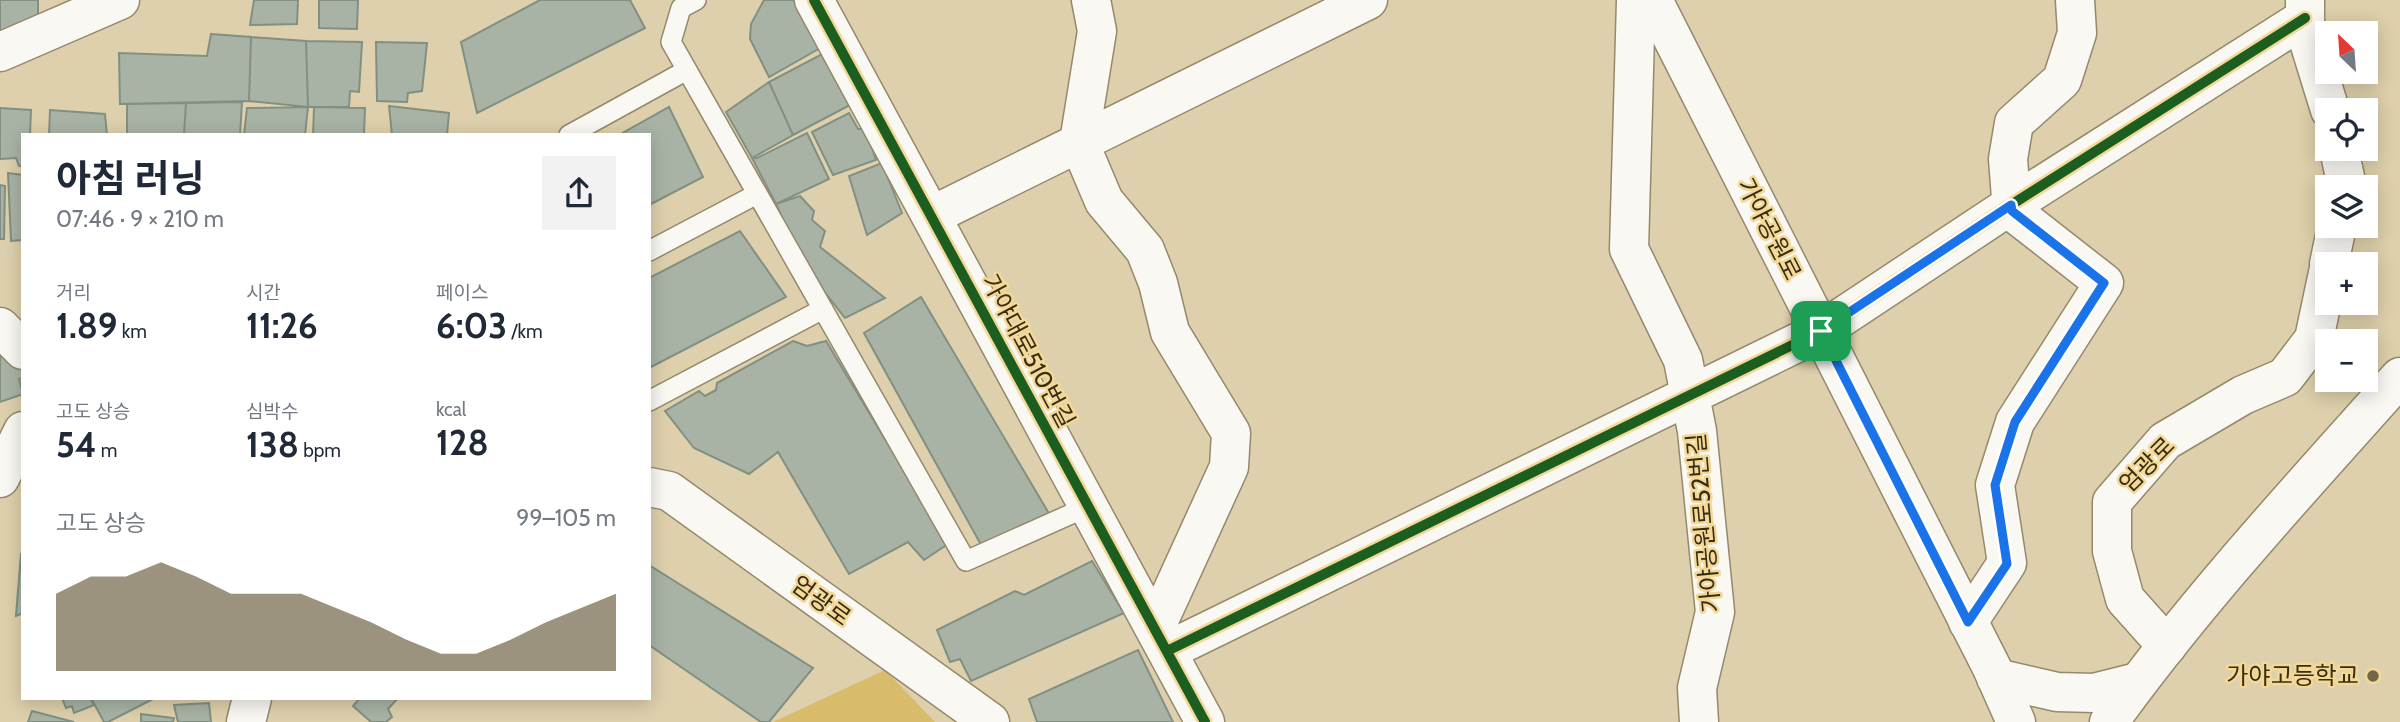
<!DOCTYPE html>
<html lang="ko">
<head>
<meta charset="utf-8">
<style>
  body { margin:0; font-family:Cabin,"Noto Sans KR",sans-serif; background:#f2f2f3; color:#1f2937; height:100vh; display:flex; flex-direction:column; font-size:26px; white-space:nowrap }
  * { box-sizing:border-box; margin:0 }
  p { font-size:23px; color:#747a83 }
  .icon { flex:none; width:38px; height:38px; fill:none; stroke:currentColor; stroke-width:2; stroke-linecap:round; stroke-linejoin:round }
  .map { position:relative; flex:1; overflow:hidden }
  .sheet { position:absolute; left:21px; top:133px; width:630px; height:567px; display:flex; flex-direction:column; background:#fff; border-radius:0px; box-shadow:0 4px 18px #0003 }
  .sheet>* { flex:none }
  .needle { width:46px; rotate:335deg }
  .tools { position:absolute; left:2315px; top:21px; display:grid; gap:14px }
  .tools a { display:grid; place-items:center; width:63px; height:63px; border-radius:0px; background:#fff; box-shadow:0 4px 18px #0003; font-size:35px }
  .pin { position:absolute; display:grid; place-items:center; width:60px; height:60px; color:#fff; margin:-30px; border-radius:14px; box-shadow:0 4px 10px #0006 }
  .round { display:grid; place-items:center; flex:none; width:74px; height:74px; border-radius:0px; background:#f2f2f3 }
  .headline { display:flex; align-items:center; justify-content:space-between; height:119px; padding:0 35px }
  h1 { font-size:38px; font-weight:700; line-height:52px }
  .metrics { display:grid; grid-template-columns:repeat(3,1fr); gap:10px; height:119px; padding:7px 35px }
  .metrics div { display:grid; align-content:center }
  .metrics b { font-size:35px; font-weight:700 }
  .metrics small { font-size:19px; font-weight:400 }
  .metrics p { font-size:19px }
  .chart { height:196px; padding:14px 35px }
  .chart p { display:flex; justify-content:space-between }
  .chart svg { width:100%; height:126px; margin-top:7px; fill:#716648; opacity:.7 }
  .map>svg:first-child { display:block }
  .green { fill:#d9bc6b }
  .building { fill:#a8b3a5; stroke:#829082; stroke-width:2 }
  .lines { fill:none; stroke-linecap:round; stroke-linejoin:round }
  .lane-casing { stroke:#94896c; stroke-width:22 }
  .street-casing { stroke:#94896c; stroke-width:41 }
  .secondary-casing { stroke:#94896c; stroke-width:41 }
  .path { stroke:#d4cfc4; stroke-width:4.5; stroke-dasharray:2 5; stroke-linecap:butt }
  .lane { stroke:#faf8f3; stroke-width:19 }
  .street { stroke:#faf8f3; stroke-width:38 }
  .secondary { stroke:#faf8f3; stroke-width:38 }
  .cycleway-casing { stroke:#f3d897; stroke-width:15 }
  .cycleway { stroke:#1b5e20; stroke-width:10 }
  .route-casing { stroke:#fff; stroke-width:14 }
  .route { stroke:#1a73e8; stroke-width:9 }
  .poi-dot { fill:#716648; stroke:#f3d897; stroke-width:2.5 }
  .labels { text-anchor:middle; stroke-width:5; stroke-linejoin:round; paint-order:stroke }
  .street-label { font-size:24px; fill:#372d12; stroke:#f3d897 }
  .poi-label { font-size:24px; fill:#372d12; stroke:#f3d897; text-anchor:end }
</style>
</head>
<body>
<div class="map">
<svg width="2400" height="722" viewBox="0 0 2400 722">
  <rect width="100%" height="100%" fill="#ded0ac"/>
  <!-- green -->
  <path class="green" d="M885 670 935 722H773Z"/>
  <!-- building -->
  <path class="building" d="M0 0H38V17L0 34Z
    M254 0H298L297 24 250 25Z
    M319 0H358L357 29 319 28Z
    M540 0H630L645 28 477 113 461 42Z
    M764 0H795L822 47 769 77 750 39 751 24Z
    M211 34 251 37 249 101 120 104 119 53 207 56Z
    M251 37 306 41 308 107 249 101Z
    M306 41 362 42 359 92 350 91 349 107H308Z
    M376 42 427 43 422 91 408 93 407 102 377 101Z
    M824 53 850 105 793 135 769 82Z
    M769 82 793 135 752 158 726 112Z
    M242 102 240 135H184L186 103Z
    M186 103 184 135H127V104Z
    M389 106 449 113 447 135H392Z
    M308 107 305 135H244L247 108Z
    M314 107 365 108 364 135H313Z
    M669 107 703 177 649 205V135H619Z
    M0 108 31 110 30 135H23V166H19L16 158 0 159Z
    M50 110 105 114 107 135H49Z
    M849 113 858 129H866L876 160 833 175 812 132Z
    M807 133 829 179 776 204 752 158H757Z
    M882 163 902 213 867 235 849 176Z
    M8 173 23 175V240L11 241Z
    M0 185 5 186 4 239H0Z
    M800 196 814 211 812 220 825 231 820 247 885 298 845 318 801 262 776 204Z
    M740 231 786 297 649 368V278Z
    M921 297 1054 522 985 552 864 333Z
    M0 337 23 358V378L19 379 23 394 0 402Z
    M793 341 807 346 826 341 948 544 924 560 908 542 849 574 778 452 749 474 694 448 665 411 699 391 705 396 716 390 717 383Z
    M21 554H23V613L16 616Z
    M1092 561 1124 613 971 681 960 659 950 662 937 630 1015 591 1024 595Z
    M649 565 813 668 769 722H761L649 645Z
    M1138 650 1173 722H1037L1029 699Z
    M62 698H90L94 705 74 713 72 706 66 708Z
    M91 698H155L108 722H104Z
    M360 698H398L388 709 392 717 386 722H371L353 706Z
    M209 703 211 722H178L174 705Z
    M32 711 74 722H28Z
    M141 714 174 718 173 722H141Z"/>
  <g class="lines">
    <!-- lane casing -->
    <g class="lane-casing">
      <path id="lane" d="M696 0 681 8 671 42 966 561 1089 506
        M569 135 687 70
        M649 251 757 194
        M649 401 823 309"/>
    </g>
    <!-- street casing -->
    <g class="street-casing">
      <path id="street" d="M814 0 1205 722
        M1091 0 1097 31 1079 142 1104 201 1145 250 1158 283 1170 332 1231 433 1229 467 1155 629
        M1636 0 1629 249 1683 360 1697 431 1715 612 1697 688 1699 722
        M2305 0V29L2330 110
        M0 52 120 0
        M2339 149 2346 182 2345 187
        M931 216 1368 0
        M2329 264 2337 226
        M0 327 23 350
        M0 478 23 431
        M1968 622 2007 563 1995 485 2015 422 2104 283 2012 211 2008 159 2014 123 2062 80 2077 33 2075 0
        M2167 646 2125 599 2112 551V502L2165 441 2243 395 2285 377 2314 339 2328 273
        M1167 651 1821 331 2011 205 2305 18"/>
    </g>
    <!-- secondary casing -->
    <g class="secondary-casing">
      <path id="secondary" d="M1653 0 1992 668 2016 722
        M649 487 669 491 990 722
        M1996 678 2057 692 2094 693 2138 682
        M246 722 252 698
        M2109 722C2197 600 2300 489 2400 377"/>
    </g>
    <!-- path -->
    <path class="path" d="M0 254 23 255"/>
    <!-- lane -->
    <use href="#lane" class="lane"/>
    <!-- street -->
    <use href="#street" class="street"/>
    <!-- secondary -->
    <use href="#secondary" class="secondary"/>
    <!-- cycleway casing -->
    <g class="cycleway-casing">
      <path id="cycleway" d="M814 0 1205 722
        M1167 651 1821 331 2011 205 2305 18"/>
    </g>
    <!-- cycleway -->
    <use href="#cycleway" class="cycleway"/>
  </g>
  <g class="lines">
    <!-- route casing -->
    <g class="route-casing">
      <path id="route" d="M2011 205 2012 211 2104 283 2015 422 1995 485 2007 564 1968 622 1821 331Z"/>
    </g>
    <!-- route -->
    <use href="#route" class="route"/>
  </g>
  <!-- markers -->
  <circle class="poi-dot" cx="2373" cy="676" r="7"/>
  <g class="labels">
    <!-- street labels -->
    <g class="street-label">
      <text transform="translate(1769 229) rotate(63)" y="8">가야공원로</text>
      <text transform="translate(1028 351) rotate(62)" y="8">가야대로510번길</text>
      <text transform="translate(2147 465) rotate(-45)" y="8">엄광로</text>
      <text transform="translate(1704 523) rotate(-95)" y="8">가야공원로52번길</text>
      <text transform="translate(821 601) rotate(36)" y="8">엄광로</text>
    </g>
    <!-- poi labels -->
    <g class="poi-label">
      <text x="2359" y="684">가야고등학교</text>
    </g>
  </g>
</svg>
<div class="tools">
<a><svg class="needle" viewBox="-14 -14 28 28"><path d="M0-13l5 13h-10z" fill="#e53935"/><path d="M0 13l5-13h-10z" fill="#747a83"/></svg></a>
<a><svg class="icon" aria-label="locate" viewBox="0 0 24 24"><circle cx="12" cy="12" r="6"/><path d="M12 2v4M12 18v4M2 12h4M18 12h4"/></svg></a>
<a><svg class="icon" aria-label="layers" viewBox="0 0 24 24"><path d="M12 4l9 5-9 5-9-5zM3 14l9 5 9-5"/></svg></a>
<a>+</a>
<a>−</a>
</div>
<div class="pin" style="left:1821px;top:331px;background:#1e9e55"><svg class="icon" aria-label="arrive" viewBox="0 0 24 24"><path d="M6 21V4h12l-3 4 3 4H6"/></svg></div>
<section class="sheet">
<div class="headline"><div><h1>아침 러닝</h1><p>07:46 · 9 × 210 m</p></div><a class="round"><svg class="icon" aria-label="share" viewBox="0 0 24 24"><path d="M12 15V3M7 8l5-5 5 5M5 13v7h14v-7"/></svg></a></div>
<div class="metrics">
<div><p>거리</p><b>1.89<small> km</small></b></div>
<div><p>시간</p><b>11:26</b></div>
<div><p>페이스</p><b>6:03<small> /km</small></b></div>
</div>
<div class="metrics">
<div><p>고도 상승</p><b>54<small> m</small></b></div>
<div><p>심박수</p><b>138<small> bpm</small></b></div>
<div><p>kcal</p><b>128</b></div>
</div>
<div class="chart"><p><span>고도 상승</span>99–105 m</p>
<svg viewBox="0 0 160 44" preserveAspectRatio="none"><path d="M0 44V17L10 11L20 11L30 6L40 11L50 17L60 17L70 17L80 22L90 27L100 33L110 38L120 38L130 33L140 27L150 22L160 17V44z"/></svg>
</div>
</section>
</div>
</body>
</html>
